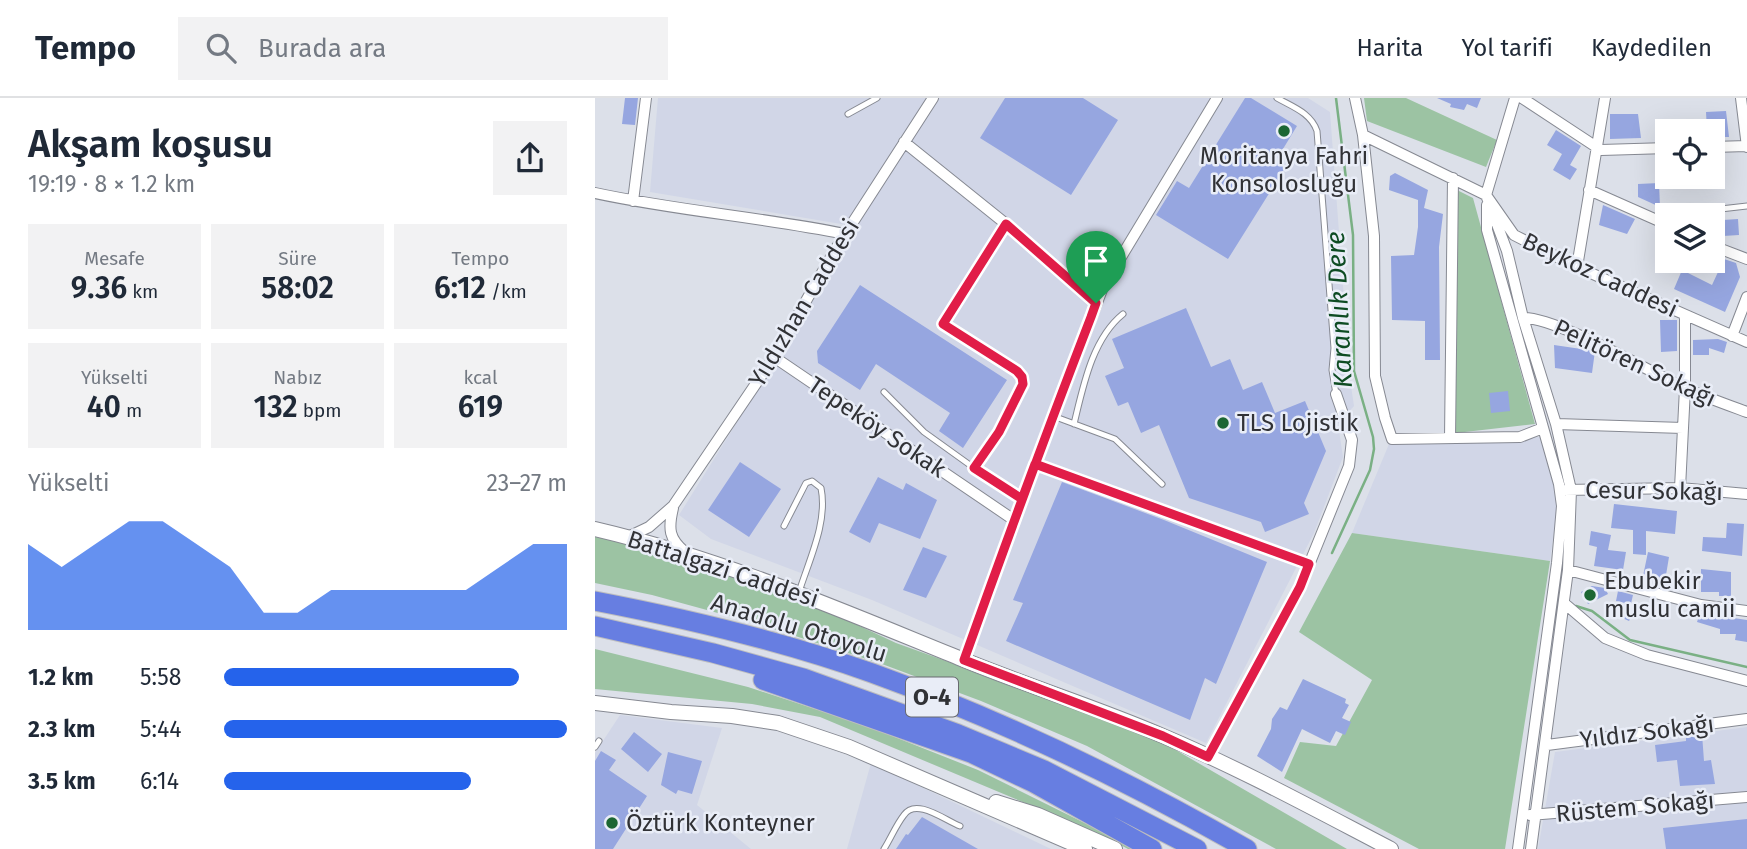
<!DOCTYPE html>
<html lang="tr">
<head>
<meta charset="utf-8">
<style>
  body { margin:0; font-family:"Fira Sans",sans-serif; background:#f2f2f3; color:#1f2937; height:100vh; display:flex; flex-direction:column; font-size:26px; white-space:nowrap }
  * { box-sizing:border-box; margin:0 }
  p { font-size:23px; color:#747a83 }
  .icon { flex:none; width:38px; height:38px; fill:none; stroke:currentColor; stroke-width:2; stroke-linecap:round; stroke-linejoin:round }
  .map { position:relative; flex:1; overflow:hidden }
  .panel { display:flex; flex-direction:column; background:#fff; width:595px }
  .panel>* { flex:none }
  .buttons { position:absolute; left:1060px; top:21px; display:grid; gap:14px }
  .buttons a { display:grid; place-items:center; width:70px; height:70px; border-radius:0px; background:#fff; box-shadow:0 7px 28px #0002; font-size:35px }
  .pin { position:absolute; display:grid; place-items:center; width:60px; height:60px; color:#fff; margin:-72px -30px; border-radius:50% 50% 50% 0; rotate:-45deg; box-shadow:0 0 7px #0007 }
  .pin .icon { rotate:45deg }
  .round { display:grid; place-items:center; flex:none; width:74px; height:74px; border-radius:0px; background:#f2f2f3 }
  .head { display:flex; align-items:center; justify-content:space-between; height:119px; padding:0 28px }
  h1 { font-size:38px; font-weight:600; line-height:52px }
  .stats { display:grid; grid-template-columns:repeat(3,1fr); gap:10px; height:119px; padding:7px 28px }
  .stats div { display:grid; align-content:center; border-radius:0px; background:#f2f2f3; text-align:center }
  .stats b { font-size:30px; font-weight:600 }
  .stats small { font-size:19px; font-weight:400 }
  .stats p { font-size:19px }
  .chart { height:196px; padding:14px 28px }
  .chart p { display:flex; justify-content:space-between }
  .chart svg { width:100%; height:126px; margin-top:7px; fill:#2563eb; opacity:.7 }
  ul { padding:0 28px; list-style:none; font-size:23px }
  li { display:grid; grid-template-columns:112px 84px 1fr; align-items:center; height:52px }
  li i { height:18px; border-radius:9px; background:#2563eb }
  header { display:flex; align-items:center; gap:42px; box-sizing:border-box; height:98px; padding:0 35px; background:#fff; border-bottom:2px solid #e0e1e3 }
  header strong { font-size:33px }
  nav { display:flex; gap:38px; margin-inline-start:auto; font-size:24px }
  .search { width:490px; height:63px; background:#f2f2f3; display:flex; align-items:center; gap:18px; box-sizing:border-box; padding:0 24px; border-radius:0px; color:#747a83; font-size:26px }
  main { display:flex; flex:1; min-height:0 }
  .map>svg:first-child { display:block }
  .built { fill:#d1d6e7 }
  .green { fill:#9cc3a3 }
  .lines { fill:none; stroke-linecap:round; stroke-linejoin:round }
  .stream { stroke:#7ab084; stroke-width:2.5 }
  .building { fill:#96a6e0 }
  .lane-casing { stroke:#868992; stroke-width:7 }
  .street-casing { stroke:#868992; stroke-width:12 }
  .secondary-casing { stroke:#868992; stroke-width:16 }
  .highway-casing { stroke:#bdbdbf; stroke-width:21 }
  .lane { stroke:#fff; stroke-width:5 }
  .street { stroke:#fff; stroke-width:10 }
  .secondary { stroke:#fff; stroke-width:14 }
  .highway { stroke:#677ee1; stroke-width:19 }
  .route-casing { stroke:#fff; stroke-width:14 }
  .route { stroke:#e11d48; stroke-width:9 }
  .poi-dot { fill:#1c6633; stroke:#e9edf7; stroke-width:2.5 }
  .labels { text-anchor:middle; stroke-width:5; stroke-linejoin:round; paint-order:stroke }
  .shield { fill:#e9edf7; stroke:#686a70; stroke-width:2 }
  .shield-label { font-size:23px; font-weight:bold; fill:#313236 }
  .poi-label { font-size:24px; fill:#313236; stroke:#e9edf7; text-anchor:start }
  .street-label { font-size:24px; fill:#313236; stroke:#e9edf7 }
  .water-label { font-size:26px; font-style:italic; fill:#0e4c23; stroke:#e9edf7 }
</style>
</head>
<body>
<header>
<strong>Tempo</strong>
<div class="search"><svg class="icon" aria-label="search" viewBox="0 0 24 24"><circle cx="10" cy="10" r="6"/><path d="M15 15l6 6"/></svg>Burada ara</div>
<nav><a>Harita</a><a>Yol tarifi</a><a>Kaydedilen</a></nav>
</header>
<main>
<section class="panel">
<div class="head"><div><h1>Akşam koşusu</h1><p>19:19 · 8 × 1.2 km</p></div><a class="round"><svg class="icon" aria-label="share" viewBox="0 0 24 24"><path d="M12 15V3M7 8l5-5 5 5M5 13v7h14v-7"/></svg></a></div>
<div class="stats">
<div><p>Mesafe</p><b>9.36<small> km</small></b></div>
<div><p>Süre</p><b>58:02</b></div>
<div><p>Tempo</p><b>6:12<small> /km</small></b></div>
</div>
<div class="stats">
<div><p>Yükselti</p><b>40<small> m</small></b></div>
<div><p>Nabız</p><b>132<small> bpm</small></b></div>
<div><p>kcal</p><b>619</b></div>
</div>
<div class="chart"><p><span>Yükselti</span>23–27 m</p>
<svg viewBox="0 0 160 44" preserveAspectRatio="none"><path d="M0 44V14L10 22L20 14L30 6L40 6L50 14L60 22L70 38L80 38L90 30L100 30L110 30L120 30L130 30L140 22L150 14L160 14V44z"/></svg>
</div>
<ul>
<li><b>1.2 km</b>5:58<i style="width:86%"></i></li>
<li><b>2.3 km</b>5:44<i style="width:100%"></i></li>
<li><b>3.5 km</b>6:14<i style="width:72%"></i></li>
</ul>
</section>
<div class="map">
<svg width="1152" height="751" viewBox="0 0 1152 751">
  <rect width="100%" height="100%" fill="#dce0e9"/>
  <!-- built -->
  <path class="built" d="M63 0H713L735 14 755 281 759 308 743 326 748 359 719 435 611 645 277 502 116 441 84 417 264 129 55 94Z
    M946 339 963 404 955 463 757 435 794 346Z
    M25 617 127 630 102 707 156 751H0V655Z
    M1152 629V751H943L960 654Z
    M276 665 456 751H252Z"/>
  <!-- green -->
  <path class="green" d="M769 0H811L902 42 891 69 772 23Z
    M860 91 878 100 940 326 861 335Z
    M757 435 955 463 910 751H824L689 680 705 644 741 648 777 582 704 534Z
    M0 439 22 442 118 471 222 508 301 545 513 621 579 651 752 751H681L492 648 386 603 287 566 163 526 57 497 0 485Z
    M0 551 153 589 272 628 383 672 542 751H533L511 739 225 619 157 606 0 591Z"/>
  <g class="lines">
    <!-- stream -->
    <path class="stream" d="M737 455 775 372 779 351 778 339 759 273 758 137 741 0
      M981 508 997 513 1035 542 1152 569"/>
  </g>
  <!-- building -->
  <path class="building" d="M30 0H43L40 27 27 26Z
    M410 0H488L523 22 476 97 385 40Z
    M650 0H656L702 28 680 64 690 70 633 161 561 117 582 83 594 90Z
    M842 0H886L882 10 872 6 869 12 855 9 856 6Z
    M1131 13 1134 39H1118V33H1112L1111 14Z
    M1015 16H1043L1046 40 1015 41Z
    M961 32 986 48 975 67 982 71 975 82 958 72 967 56 952 47Z
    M800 75 833 92 829 110 848 116 844 149 845 262H830V223L797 222 796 158 819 157 823 129V102L794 92 795 78Z
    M1064 85 1065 109 1043 99V86Z
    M1008 107 1040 121 1032 136 1004 127Z
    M1143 121 1144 137 1128 138V122Z
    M1129 161 1141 165 1145 179 1130 214 1079 191 1087 172 1117 187Z
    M265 187 412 282 368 350 344 333 355 315 281 266 265 292 223 265 222 253Z
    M591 210 616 269 635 261 648 292 667 284 680 315 710 303 731 353 709 405 714 416 670 434 666 424 594 400 564 327 546 335 533 304 523 308 510 278 529 270 517 241Z
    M1065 222H1082V253L1066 254Z
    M1123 241 1132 244 1129 255 1114 250V257H1098V242Z
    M959 247 1000 253 997 275 960 270Z
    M913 293 915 313 896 315 894 295Z
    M145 364 186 391 154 439 113 412Z
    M283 379 308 392 311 385 342 402 325 441 284 425 275 445 254 434Z
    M467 384 569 422 672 464 621 586 610 580 595 622 411 543 428 505 418 502Z
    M1019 406 1082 413 1080 436 1051 433V457L1038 456V432L1016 430Z
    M1132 425 1149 426 1147 458 1107 453 1108 439 1131 440Z
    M996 433 1016 437 1013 452 1031 454 1028 472 999 468 1002 449 994 447Z
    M328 449 352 458 331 500 308 492Z
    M1053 454 1074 459 1070 483 1048 478Z
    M1106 471 1136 474V498H1124V494H1106Z
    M997 488 1010 490 1013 496 993 506 986 494Z
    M1023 493 1038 497 1034 514 1038 516 1034 523 1023 518 1030 505 1021 503Z
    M1105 515 1152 522V544L1140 542 1141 536H1125V531L1102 524Z
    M708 581 751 601 750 605 754 607 747 620 756 624 750 637 741 633 735 645 707 631 687 674 662 658 676 631 677 621 685 609 692 612Z
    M39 634 67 656 53 674 26 651Z
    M1107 636 1109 663 1116 662 1120 686 1085 688 1082 662 1062 664 1060 647 1091 643V638Z
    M6 653 21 662 14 672 52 698 18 751H0V663Z
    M73 654 107 663 97 696 83 692 81 696 66 687Z
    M327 719 383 751H301L311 736 313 737Z
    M1152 721V751H1071L1068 730Z"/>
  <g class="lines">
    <!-- lane casing -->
    <g class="lane-casing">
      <path id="lane" d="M682 0C698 9 716 15 722 33L739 250 737 272 741 296
        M253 16 282 0
        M1073 117 1152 108
        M289 294 329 334 400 385 427 401
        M458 318 520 341 567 386
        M479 326C488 289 497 241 528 216
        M379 370 404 334 428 286 427 279 422 273 349 226 411 126
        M189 428 211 385 217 383 226 390C233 424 214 462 204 494
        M0 649 4 643
        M289 751C296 740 301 727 309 717 321 699 351 723 365 728"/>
    </g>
    <!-- street casing -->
    <g class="street-casing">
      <path id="street" d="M760 0 768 37 891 97 912 153 928 220 961 326 976 392 973 472 936 751
        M920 0 891 97 919 137 982 169 1152 244
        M927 0 1006 52 1073 50
        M1146 0 1152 49
        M768 37 779 138 780 278 790 320 797 341 925 339 948 330
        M309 44 411 126 501 205
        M1118 49 1152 48
        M994 92 1073 127
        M0 95C83 113 167 119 250 136
        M38 103 51 0
        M892 107V132L964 386 967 408 962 465 923 751
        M1118 148 1152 161
        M982 169 1010 0
        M928 220C961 219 1051 272 1086 288 1107 298 1130 306 1152 314
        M1137 238 1152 199
        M179 259 419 422
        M961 326 1088 330
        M855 340 858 80
        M440 366 714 466
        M1085 390 1090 290V217
        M970 392 1085 390 1152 396
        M78 410C73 431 74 441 90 454
        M33 439 54 429 78 408 179 259 240 152 338 0
        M973 472 1106 507 1152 513
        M969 505 1010 540 1052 557 1152 583
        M369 562 419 422 508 189 622 0
        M952 647 1152 621
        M613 659 705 489 754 368 757 342 741 296
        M935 717 1152 699"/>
    </g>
    <!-- secondary casing -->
    <g class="secondary-casing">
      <path id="secondary" d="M0 431C128 461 243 511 364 560 432 588 501 609 568 638 646 671 721 712 796 751
        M0 605 76 614 137 618 183 625 254 649 490 751
        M401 704 443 717 520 751"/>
    </g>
    <!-- highway casing -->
    <g class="highway-casing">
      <path id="highway" d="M0 503C94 521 187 543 277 575 407 622 533 683 652 751
        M0 528 118 555 208 580 363 636 449 672 602 751
        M168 582 376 655 439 685 557 751"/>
    </g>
    <!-- lane -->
    <use href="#lane" class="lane"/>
    <!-- street -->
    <use href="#street" class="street"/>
    <!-- secondary -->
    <use href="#secondary" class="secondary"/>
    <!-- highway -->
    <use href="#highway" class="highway"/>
  </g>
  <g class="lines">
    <!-- route casing -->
    <g class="route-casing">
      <path id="route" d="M501 205 496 219C452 333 410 447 369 562L568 638 613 659 705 489 714 466 440 366 427 401 379 370 404 334 428 286 427 279 422 273 348 226 411 126 501 205"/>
    </g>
    <!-- route -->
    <use href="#route" class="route"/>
  </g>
  <!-- markers -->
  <g class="poi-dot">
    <circle cx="689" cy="33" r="7"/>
    <circle cx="628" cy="325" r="7"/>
    <circle cx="995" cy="497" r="7"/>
    <circle cx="17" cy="725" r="7"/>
  </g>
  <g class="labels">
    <!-- shield labels -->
    <rect class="shield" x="311" y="579.5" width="52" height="39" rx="5"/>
    <g class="shield-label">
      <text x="337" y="607">O-4</text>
    </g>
    <!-- poi labels -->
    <g class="poi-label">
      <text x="689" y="66" text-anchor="middle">Moritanya Fahri<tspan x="689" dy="28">Konsolosluğu</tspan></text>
      <text x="642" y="333">TLS Lojistik</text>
      <text x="1009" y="491">Ebubekir<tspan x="1009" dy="28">muslu camii</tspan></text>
      <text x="31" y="733">Öztürk Konteyner</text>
    </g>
    <!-- street labels -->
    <g class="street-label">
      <text transform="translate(1005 177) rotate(25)" y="8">Beykoz Caddesi</text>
      <text transform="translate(209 205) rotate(-59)" y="8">Yıldızhan Caddesi</text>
      <text transform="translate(1040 265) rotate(25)" y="8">Pelitören Sokağı</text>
      <text transform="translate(282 329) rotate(34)" y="8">Tepeköy Sokak</text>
      <text transform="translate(1059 393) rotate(1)" y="8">Cesur Sokağı</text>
      <text transform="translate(128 471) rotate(18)" y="8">Battalgazi Caddesi</text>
      <text transform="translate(204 530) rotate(17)" y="8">Anadolu Otoyolu</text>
      <text transform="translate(1052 634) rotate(-7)" y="8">Yıldız Sokağı</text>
      <text transform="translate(1040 709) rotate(-5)" y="8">Rüstem Sokağı</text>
    </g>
    <!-- water labels -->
    <g class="water-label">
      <text transform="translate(744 212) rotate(-93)" y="9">Karanlık Dere</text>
    </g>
  </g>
</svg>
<div class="buttons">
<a><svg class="icon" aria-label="locate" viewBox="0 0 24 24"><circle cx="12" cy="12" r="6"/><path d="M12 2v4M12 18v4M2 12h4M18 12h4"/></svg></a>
<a><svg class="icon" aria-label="layers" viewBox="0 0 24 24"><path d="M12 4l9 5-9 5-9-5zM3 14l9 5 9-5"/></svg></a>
</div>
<div class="pin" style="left:501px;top:205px;background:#1e9e55"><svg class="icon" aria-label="arrive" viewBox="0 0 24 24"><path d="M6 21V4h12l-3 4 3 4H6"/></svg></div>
</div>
</main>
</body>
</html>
